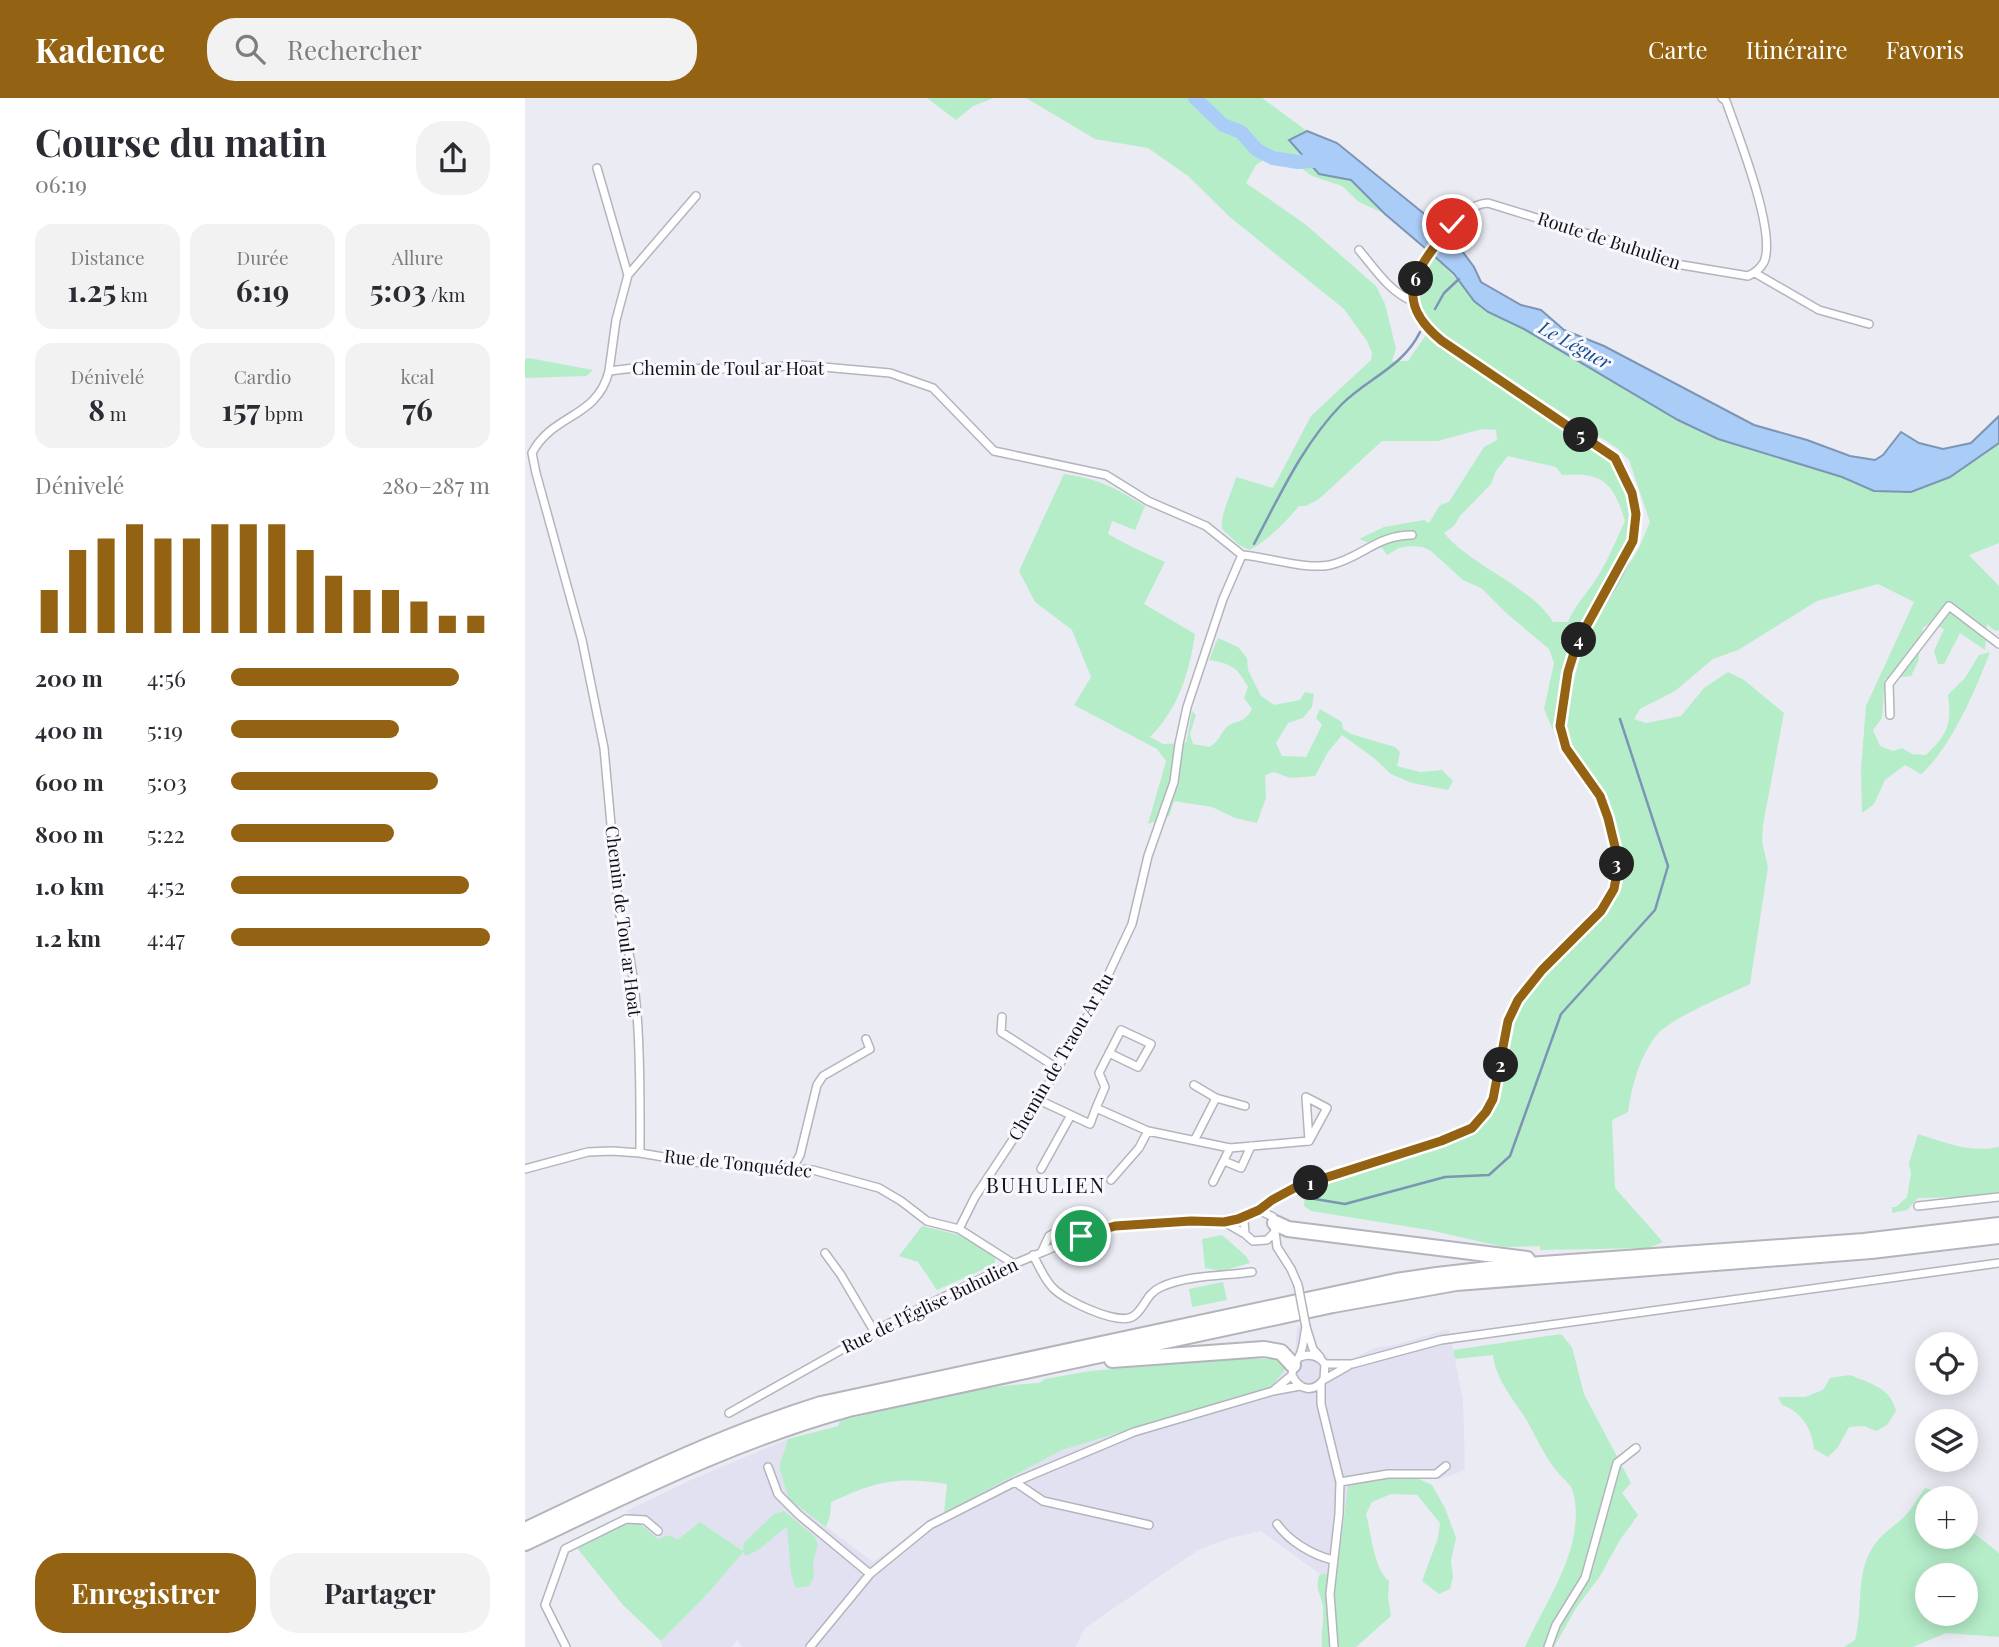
<!DOCTYPE html>
<html lang="fr">
<head>
<meta charset="utf-8">
<style>
  body { margin:0; font-family:"Playfair Display",serif; background:#f2f2f3; color:#2b2b33; height:100vh; display:flex; flex-direction:column; font-size:26px; white-space:nowrap }
  * { box-sizing:border-box; margin:0 }
  p { font-size:23px; color:#7c7c81 }
  .icon { flex:none; width:38px; height:38px; fill:none; stroke:currentColor; stroke-width:2; stroke-linecap:round; stroke-linejoin:round }
  .map { position:relative; flex:1; overflow:hidden }
  .drawer { display:flex; flex-direction:column; background:#fff; width:525px }
  .drawer>* { flex:none }
  .controls { position:absolute; left:1390px; top:1234px; display:grid; gap:14px }
  .controls a { display:grid; place-items:center; width:63px; height:63px; border-radius:50%; background:#fff; box-shadow:0 4px 18px #0003; font-size:35px }
  .pin { position:absolute; display:grid; place-items:center; width:60px; height:60px; color:#fff; margin:-30px; border:4px solid #fff; border-radius:50%; box-shadow:0 2px 7px #0007 }
  .km { position:absolute; width:35px; height:35px; margin:-18px; border-radius:50%; background:#222; color:#fff; font-size:19px; line-height:35px; text-align:center }
  .round { display:grid; place-items:center; flex:none; width:74px; height:74px; border-radius:28px; background:#f2f2f3 }
  .headline { display:flex; align-items:center; justify-content:space-between; height:119px; padding:0 35px }
  h1 { font-size:38px; font-weight:700; line-height:52px }
  .metrics { display:grid; grid-template-columns:repeat(3,1fr); gap:10px; height:119px; padding:7px 35px }
  .metrics div { display:grid; align-content:center; border-radius:18px; background:#f2f2f3; text-align:center }
  .metrics b { font-size:30px; font-weight:700 }
  .metrics small { font-size:19px; font-weight:400 }
  .metrics p { font-size:19px }
  .chart { height:196px; padding:14px 35px }
  .chart p { display:flex; justify-content:space-between }
  .chart svg { width:100%; height:126px; margin-top:7px; stroke:#936212; stroke-width:6 }
  .primary-button { display:flex; gap:14px; margin-top:auto; padding:14px 35px }
  .primary-button a { flex:1; height:80px; border-radius:28px; background:#936212; color:#fff; font-size:28px; font-weight:700; line-height:80px; text-align:center }
  .primary-button a+a { background:#f2f2f3; color:#2b2b33 }
  ul { padding:0 35px; list-style:none; font-size:23px }
  li { display:grid; grid-template-columns:112px 84px 1fr; align-items:center; height:52px }
  li i { height:18px; border-radius:9px; background:#936212 }
  header { display:flex; align-items:center; gap:42px; box-sizing:border-box; height:98px; padding:0 35px; background:#936212; color:#fff }
  header strong { font-size:33px }
  nav { display:flex; gap:38px; margin-inline-start:auto; font-size:24px }
  .search { width:490px; height:63px; background:#f2f2f3; display:flex; align-items:center; gap:18px; box-sizing:border-box; padding:0 24px; border-radius:28px; color:#7c7c81; font-size:26px }
  main { display:flex; flex:1; min-height:0 }
  .map>svg:first-child { display:block }
  .built { fill:#e1e1f2 }
  .green { fill:#b5edc9; fill-rule:evenodd }
  .water { fill:#aacdf8; stroke:#7c95b4; stroke-width:2 }
  .lines { fill:none; stroke-linecap:round; stroke-linejoin:round }
  .stream { stroke:#7c95b4; stroke-width:2.5 }
  .river { stroke:#aacdf8; stroke-width:14 }
  .street-casing { stroke:#b4b4bd; stroke-width:10 }
  .highway-casing { stroke:#b4b4bd; stroke-width:18 }
  .street { stroke:#fff; stroke-width:7 }
  .highway { stroke:#fff; stroke-width:14 }
  .street-bridge-casing { stroke:#b4b4bd; stroke-width:10; stroke-linecap:butt }
  .street-bridge { stroke:#fff; stroke-width:7 }
  .route-casing { stroke:#fff; stroke-width:14 }
  .route { stroke:#936212; stroke-width:9 }
  .labels { text-anchor:middle; stroke-width:6; stroke-linejoin:round; paint-order:stroke }
  .street-label { font-size:18px; fill:#111114; stroke:#f8f8fe }
  .water-label { font-size:19px; font-style:italic; fill:#114c8b; stroke:#f8f8fe }
  .quarter-label { font-size:21px; letter-spacing:2px; fill:#111114; stroke:#f8f8fe }
</style>
</head>
<body>
<header>
<strong>Kadence</strong>
<div class="search"><svg class="icon" aria-label="search" viewBox="0 0 24 24"><circle cx="10" cy="10" r="6"/><path d="M15 15l6 6"/></svg>Rechercher</div>
<nav><a>Carte</a><a>Itinéraire</a><a>Favoris</a></nav>
</header>
<main>
<section class="drawer">
<div class="headline"><div><h1>Course du matin</h1><p>06:19</p></div><a class="round"><svg class="icon" aria-label="share" viewBox="0 0 24 24"><path d="M12 15V3M7 8l5-5 5 5M5 13v7h14v-7"/></svg></a></div>
<div class="metrics">
<div><p>Distance</p><b>1.25<small> km</small></b></div>
<div><p>Durée</p><b>6:19</b></div>
<div><p>Allure</p><b>5:03<small> /km</small></b></div>
</div>
<div class="metrics">
<div><p>Dénivelé</p><b>8<small> m</small></b></div>
<div><p>Cardio</p><b>157<small> bpm</small></b></div>
<div><p>kcal</p><b>76</b></div>
</div>
<div class="chart"><p><span>Dénivelé</span>280–287 m</p>
<svg viewBox="0 0 160 44" preserveAspectRatio="none"><path d="M5 44V29M15 44V15M25 44V11M35 44V6M45 44V11M55 44V11M65 44V6M75 44V6M85 44V6M95 44V15M105 44V24M115 44V29M125 44V29M135 44V33M145 44V38M155 44V38"/></svg>
</div>
<ul>
<li><b>200 m</b>4:56<i style="width:88%"></i></li>
<li><b>400 m</b>5:19<i style="width:65%"></i></li>
<li><b>600 m</b>5:03<i style="width:80%"></i></li>
<li><b>800 m</b>5:22<i style="width:63%"></i></li>
<li><b>1.0 km</b>4:52<i style="width:92%"></i></li>
<li><b>1.2 km</b>4:47<i style="width:100%"></i></li>
</ul>
<div class="primary-button"><a>Enregistrer</a><a>Partager</a></div>
</section>
<div class="map">
<svg width="1474" height="1549" viewBox="0 0 1474 1549">
  <rect width="100%" height="100%" fill="#ebebf4"/>
  <!-- built -->
  <path class="built" d="M786 1226 792 1250 805 1261 814 1262 826 1261 850 1250 870 1247 924 1231 938 1302 940 1372 915 1381 864 1380 818 1413 812 1475 795 1476 736 1433 705 1440 673 1452 560 1530 550 1549H217L212 1542 206 1549H137L136 1543 186 1492 218 1453 175 1424 152 1442 133 1441 101 1413 168 1381 263 1341 254 1369 264 1401 348 1464 408 1421 537 1352 746 1289 770 1258 772 1228Z"/>
  <!-- green -->
  <path class="green" d="M402 0H469L448 8 431 22Z
    M501 0H737L782 33 764 43 793 76 826 82 860 116 834 104 817 88 787 78 752 53 731 67 721 85 780 126 851 188 860 206 871 251 867 263H883L901 237 937 265 969 284 1089 366C1097 385 1107 408 1106 429 1104 449 1080 478 1071 496 1064 509 1059 523 1049 534 1046 538 1041 540 1035 542L1042 555 1028 632 1019 611 1029 565 1024 551 979 513 956 490 938 482 906 453 898 449 884 448 874 450 862 457 857 450 834 441 859 429 899 422 904 425 915 407 924 404 959 349 972 342 971 332 957 331 913 343H857L794 401 781 408H774C759 426 745 440 725 452L714 447 697 431C695 416 707 395 711 379L748 390 786 318 846 262 847 255 842 243 819 211 706 120 663 78 623 50 570 41ZM983 358 1031 369 1037 377C1078 374 1088 384 1100 423 1090 444 1081 468 1067 487 1058 500 1049 509 1043 524H1028C1009 490 946 468 919 435L929 428 935 418 966 386 971 373Z
    M907 156 963 214 999 231 1154 322 1193 341 1232 354 1317 379 1349 393 1386 394 1454 359 1474 345V445L1444 457 1474 488V532L1470 533 1462 526 1460 552 1435 535 1419 566H1413L1409 553 1419 531 1405 525 1398 530 1393 564 1386 578 1360 581 1357 620 1348 632 1355 648 1368 653 1377 650 1387 656 1401 657C1422 637 1427 627 1423 597L1440 580 1454 557 1465 554C1452 589 1425 652 1396 676L1380 667 1360 682 1349 706 1337 715 1336 671 1341 608 1389 504 1353 486 1292 503 1213 552 1188 561 1150 593 1115 611 1109 621 1121 625 1156 618 1179 590 1203 574 1219 582 1259 615 1238 727 1237 744 1243 769 1225 886C1203 897 1144 920 1130 939 1114 961 1107 987 1103 1014L1087 1022 1090 1090 1138 1144 1124 1150 1015 1152V1148L979 1149 904 1132 786 1113 779 1108 780 1091 945 1038 970 1010 991 918 1008 892 1045 849 1081 815 1098 785 1097 745 1076 692 1051 658 1042 640V610L1060 538 1114 450 1125 424 1104 362 1092 350 910 233C885 205 887 186 907 156Z
    M0 261 4 260 68 272 61 278 0 280Z
    M539 376C575 381 590 390 620 408L610 432 587 423 583 436 607 449 640 464 619 506 670 536C664 576 653 611 625 639L638 646 661 645 667 613 671 617 665 636 668 646 685 649C694 642 694 639 700 631 708 621 718 628 727 611L719 600 723 589C712 569 707 566 684 562L693 540 713 549 722 560 723 572 736 598 749 607 775 602 780 594 789 596 787 609 778 620 763 625 751 645 757 658 781 659 797 627 791 620 795 611 817 624 818 631 826 636 870 649 875 654 872 668 895 674 917 672 928 683 923 692 887 685 866 676 849 660 817 637 803 654 790 678 765 680 749 674 740 677 741 700 732 725 710 720 687 709 649 703 644 718 623 726 641 663 632 651 549 607 566 579 547 532 510 504 494 473Z
    M1393 1036C1422 1045 1443 1055 1474 1049V1094L1436 1099 1393 1100 1382 1112 1367 1115V1109H1371L1382 1099 1386 1076 1384 1065Z
    M397 1128 434 1137 470 1157V1166L412 1192 393 1164 374 1158Z
    M697 1137 721 1158 725 1165 697 1173 680 1170 677 1141Z
    M698 1184 702 1202 667 1209 664 1191Z
    M1036 1236 1047 1249 1059 1296 1106 1385 1097 1395 1113 1417 1095 1442 1075 1478 1051 1510 1029 1549H1000C1021 1502 1062 1448 1048 1394 1047 1388 1040 1382 1035 1377 1019 1359 1012 1339 999 1318 987 1300 970 1279 968 1257L930 1261 928 1252Z
    M703 1261H752L761 1270 746 1289 537 1352 419 1415 422 1386C373 1378 351 1383 306 1404L305 1418 301 1429 264 1401 254 1369 263 1341 313 1328 315 1323C380 1307 447 1288 514 1285L520 1281 565 1273Z
    M1325 1277C1346 1286 1365 1289 1371 1313L1362 1327 1351 1333 1339 1328 1324 1329 1313 1349 1303 1359 1289 1351C1287 1331 1277 1314 1257 1307L1253 1299H1280L1298 1292 1305 1280Z
    M864 1380 894 1381 907 1387 920 1410 931 1440 926 1463 928 1479 925 1491 914 1496 897 1483 913 1440 915 1425 892 1397 866 1396 847 1404 841 1416C846 1434 849 1472 864 1483L863 1500 866 1518 831 1549H797C796 1536 799 1522 798 1509 796 1496 789 1490 795 1476L812 1475 823 1387Z
    M1400 1390 1431 1400H1402V1438H1440V1428L1474 1455V1539L1421 1535 1388 1549H1319L1330 1542C1338 1514 1331 1483 1344 1456 1354 1436 1367 1431 1381 1417 1388 1409 1394 1398 1400 1390ZM1402 1477H1440V1516H1402Z
    M259 1413 290 1439 293 1447 288 1463 289 1479 284 1488 271 1490 266 1476 262 1429C247 1438 238 1452 221 1458L218 1454 186 1492 136 1543 98 1507 52 1450 100 1425 112 1423 133 1441 145 1437 152 1442 175 1424 218 1453 219 1445 249 1416Z"/>
  <!-- water -->
  <path class="water" d="M782 33 812 45 913 127 929 142 949 169 956 184 996 207 1016 212 1039 232 1079 248 1229 327 1282 342 1325 358 1350 362 1358 357 1376 334 1394 345 1418 351 1446 345 1474 318V345L1425 379 1386 394 1349 393 1317 379 1193 341 1153 322 999 231 963 214 949 203 929 176 907 156 860 116 826 82 794 76 764 42Z"/>
  <g class="lines">
    <!-- stream -->
    <path class="stream" d="M910 211 919 195 934 181
      M729 446C755 397 778 346 817 306 843 280 878 269 895 234
      M775 1094 778 1099 820 1106 920 1079 964 1077 985 1058 1036 916 1130 812 1143 768 1095 621"/>
    <!-- river -->
    <path class="river" d="M670 0 698 27 716 34 732 52 748 60 773 64 800 62"/>
    <!-- street casing -->
    <g class="street-casing">
      <path id="street" d="M72 70 103 177 91 222 84 273
        M834 152C850 171 864 193 887 203
        M1230 175 1294 212 1344 226
        M103 177 171 98
        M717 457C743 459 780 472 805 467 836 460 852 437 887 437
        M1365 617 1364 586 1424 508 1474 546
        M477 919 476 934 532 970
        M669 987 691 1000 720 1008
        M514 1002 565 1026 571 1010 623 1033 705 1050 784 1043 781 999 802 1010 784 1043
        M571 1010 580 989 574 975 596 932 626 946 613 969 584 955
        M670 1041 691 1000
        M115 1055C115 977 117 889 94 814L79 650 57 542 11 375 7 355C28 315 72 321 84 273L109 270 219 271 276 267 365 275 408 290 469 353 581 377 623 403 681 428 717 457
        M699 1063 716 1070 726 1048
        M0 1071 63 1054 87 1053 115 1055 168 1064 288 1072 354 1090 376 1103 402 1123 434 1131 489 1166
        M261 1071 270 1066 275 1057 292 987 298 978 345 951 341 941
        M516 1071 546 1017
        M586 1082 614 1050 623 1033
        M688 1084 705 1050
        M1393 1108 1474 1099
        M734 1112 771 1089 934 1037C992 1004 962 948 993 902 1007 881 1025 864 1042 846 1061 827 1087 809 1092 780 1096 749 1083 709 1066 684 1055 669 1039 655 1035 635 1032 618 1039 594 1042 577 1054 512 1133 458 1104 388 1100 378 1097 367 1090 360L902 231C896 223 888 213 887 202 886 172 930 106 963 105L1083 142 1145 165 1223 178C1230 175 1235 171 1239 164 1252 134 1212 35 1201 3L1197 0
        M699 1124 724 1116
        M434 1131 450 1099 514 1002 570 905 607 826 623 758 649 684 654 646 662 609 698 501 717 457
        M749 1135 742 1142 728 1143 720 1136 719 1123 725 1115 734 1112 748 1119 752 1149 766 1171 773 1187
        M517 1153 524 1138 538 1130
        M300 1155 316 1177 349 1233
        M508 1157C514 1168 519 1181 528 1190 539 1202 591 1227 607 1219 619 1213 620 1196 636 1189 663 1177 698 1178 727 1174
        M781 1229 788 1251 795 1259
        M775 1259C785 1255 793 1257 800 1266L799 1281C789 1295 774 1293 767 1277 767 1267 773 1263 776 1254 779 1246 779 1237 781 1229
        M800 1266H827L916 1242 1474 1165
        M800 1281 823 1268
        M796 1286V1306L815 1384 814 1416 805 1496 809 1549
        M749 1292 767 1277
        M204 1315 359 1228 470 1174 556 1138 590 1128 666 1123 699 1124 720 1136
        M243 1369 253 1396 274 1417 345 1476
        M490 1384 518 1403 624 1427
        M815 1384 863 1376H911L921 1368
        M752 1426C764 1443 787 1457 808 1462
        M41 1549 20 1507 40 1451 101 1421 120 1422 133 1433
        M285 1549 345 1476 405 1427 490 1384 609 1334 748 1293 775 1288
        M1023 1549 1031 1527 1060 1480 1092 1365 1111 1350"/>
    </g>
    <!-- highway casing -->
    <g class="highway-casing">
      <path id="highway" d="M750 1125 763 1131 1002 1161
        M587 1262 739 1251 756 1254 768 1267
        M0 1432C97 1386 193 1338 296 1306L871 1183 912 1177 990 1168 1339 1143 1474 1127
        M0 1445C106 1395 210 1342 324 1311L808 1207 931 1185 1346 1153 1474 1138"/>
    </g>
    <!-- street -->
    <use href="#street" class="street"/>
    <!-- highway -->
    <use href="#highway" class="highway"/>
    <!-- street-bridge casing -->
    <g class="street-bridge-casing">
      <path id="street-bridge" d="M773 1187 781 1229"/>
    </g>
    <!-- street-bridge -->
    <use href="#street-bridge" class="street-bridge"/>
  </g>
  <g class="lines">
    <!-- route casing -->
    <g class="route-casing">
      <path id="route" d="M556 1138 590 1128 666 1123 699 1124 713 1121 734 1112 747 1102 771 1089 916 1043 947 1030 961 1014 968 1001 983 923 993 902 1017 872 1076 813 1089 791 1093 769 1091 753 1083 720 1075 698 1041 650 1035 628 1043 574 1052 545 1108 443 1111 416 1107 395 1090 360 917 243C864 200 893 170 927 126"/>
    </g>
    <!-- route -->
    <use href="#route" class="route"/>
  </g>
  <g class="labels">
    <!-- street labels -->
    <g class="street-label">
      <text transform="translate(1084 143) rotate(18)" y="6">Route de Buhulien</text>
      <text x="203" y="277">Chemin de Toul ar Hoat</text>
      <text transform="translate(98 823) rotate(83)" y="6">Chemin de Toul ar Hoat</text>
      <text transform="translate(536 959) rotate(-60)" y="6">Chemin de Traou Ar Ru</text>
      <text transform="translate(213 1066) rotate(6)" y="6">Rue de Tonquédec</text>
      <text transform="translate(405 1208) rotate(-26)" y="6">Rue de l'Église Buhulien</text>
    </g>
    <!-- water labels -->
    <g class="water-label">
      <text transform="translate(1050 247) rotate(29)" y="7">Le Léguer</text>
    </g>
    <!-- quarter labels -->
    <g class="quarter-label">
      <text x="521" y="1095">BUHULIEN</text>
    </g>
  </g>
</svg>
<div class="controls">
<a><svg class="icon" aria-label="locate" viewBox="0 0 24 24"><circle cx="12" cy="12" r="6"/><path d="M12 2v4M12 18v4M2 12h4M18 12h4"/></svg></a>
<a><svg class="icon" aria-label="layers" viewBox="0 0 24 24"><path d="M12 4l9 5-9 5-9-5zM3 14l9 5 9-5"/></svg></a>
<a>+</a>
<a>−</a>
</div>
<div class="pin" style="left:556px;top:1138px;background:#1e9e55"><svg class="icon" aria-label="arrive" viewBox="0 0 24 24"><path d="M6 21V4h12l-3 4 3 4H6"/></svg></div>
<div class="pin" style="left:927px;top:126px;background:#d93025"><svg class="icon" aria-label="check" viewBox="0 0 24 24"><path d="M5 12l5 5 9-10"/></svg></div>
<b class="km" style="left:786px;top:1085px">1</b>
<b class="km" style="left:976px;top:967px">2</b>
<b class="km" style="left:1092px;top:766px">3</b>
<b class="km" style="left:1054px;top:542px">4</b>
<b class="km" style="left:1056px;top:337px">5</b>
<b class="km" style="left:891px;top:181px">6</b>
</div>
</main>
</body>
</html>
